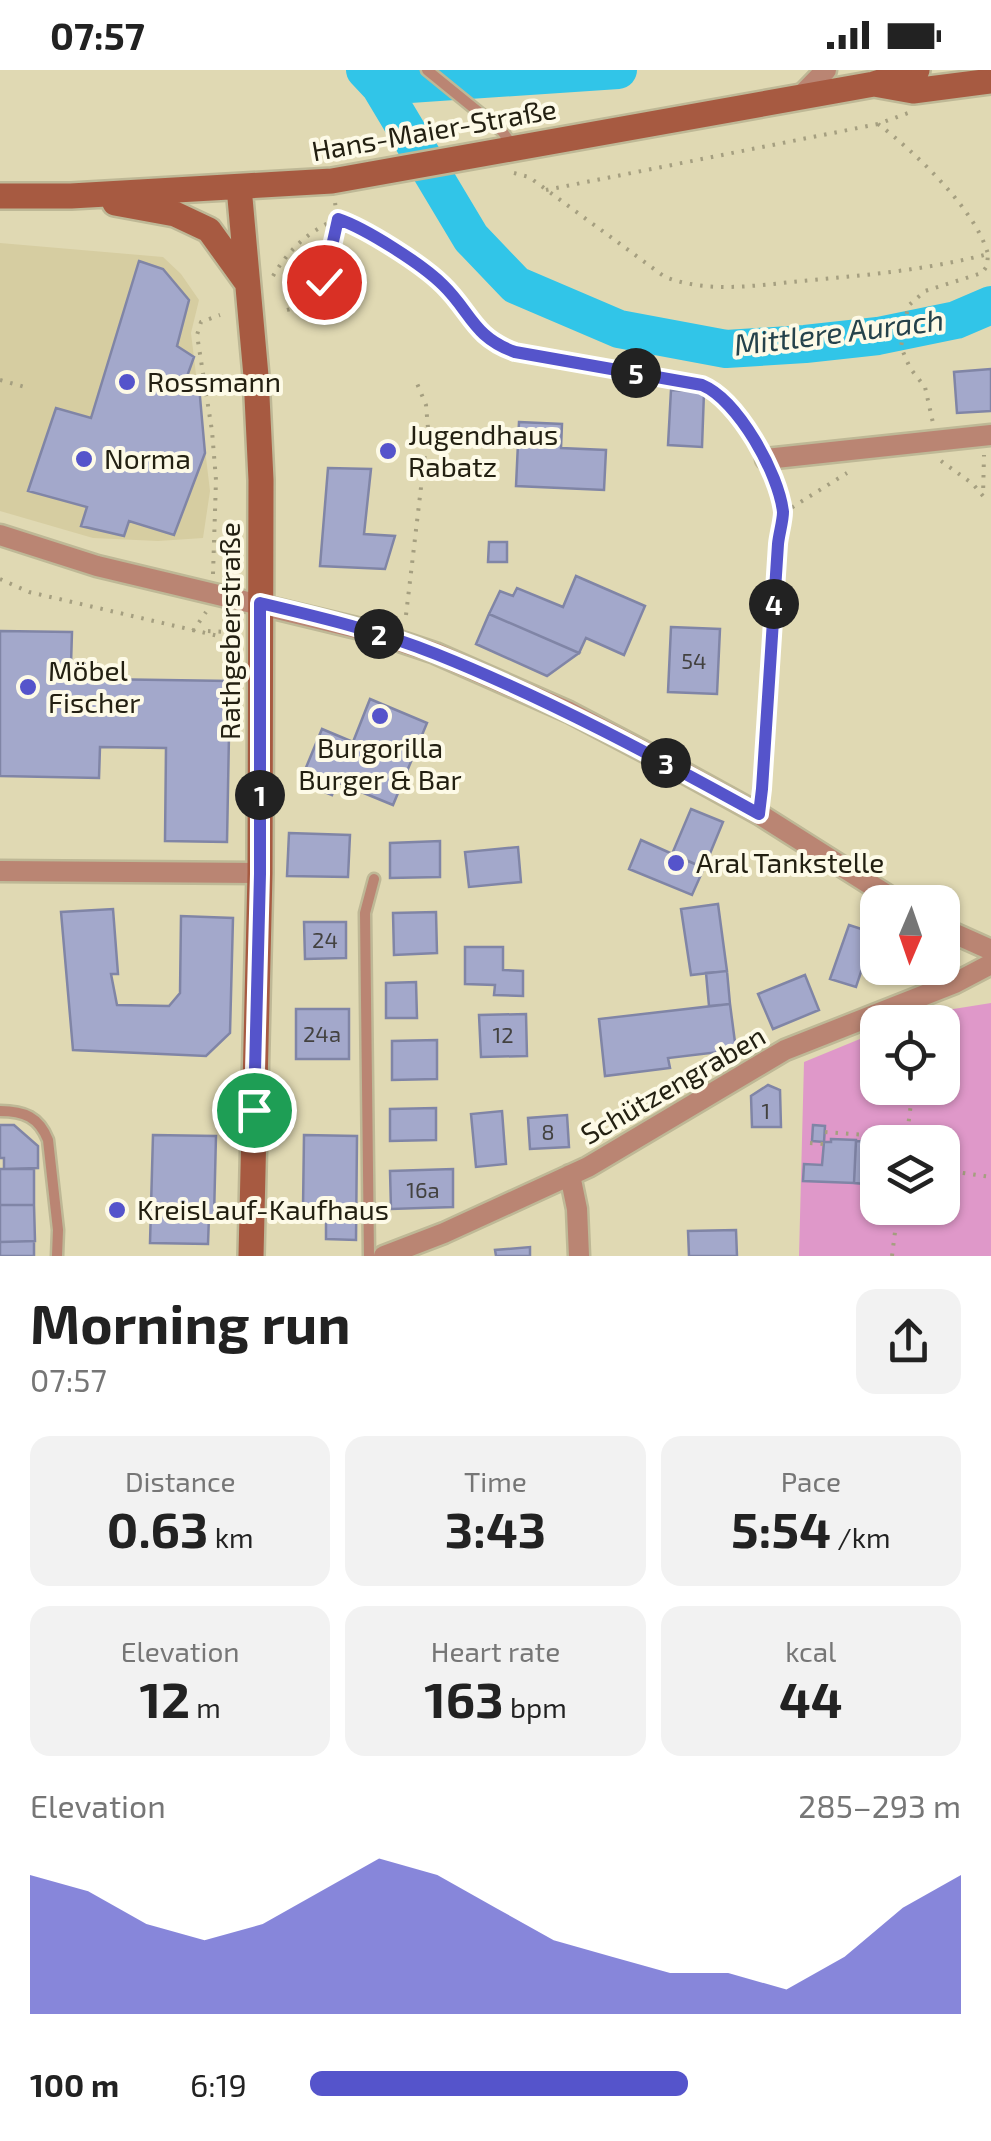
<!DOCTYPE html>
<html lang="en">
<head>
<meta charset="utf-8">
<style>
  body { margin:0; font-family:"Exo 2",sans-serif; background:#f2f2f2; color:#222; height:100vh; display:flex; flex-direction:column; font-size:38px; white-space:nowrap }
  * { box-sizing:border-box; margin:0 }
  p { font-size:32px; color:#767676 }
  .icon { flex:none; width:55px; height:55px; fill:none; stroke:currentColor; stroke-width:2; stroke-linecap:round; stroke-linejoin:round }
  .map { position:relative; height:1186px; overflow:hidden }
  .details { display:flex; flex-direction:column; background:#fff; flex:1 }
  .details>* { flex:none }
  .needle { width:65px; rotate:182deg }
  .fabs { position:absolute; left:860px; top:815px; display:grid; gap:20px }
  .fabs a { display:grid; place-items:center; width:100px; height:100px; border-radius:20px; background:#fff; box-shadow:0 2px 8px #0004; font-size:50px }
  .pin { position:absolute; display:grid; place-items:center; width:85px; height:85px; color:#fff; margin:-42px; border:5px solid #fff; border-radius:50%; box-shadow:0 2px 10px #0007 }
  .km { position:absolute; width:50px; height:50px; margin:-25px; border-radius:50%; background:#222; color:#fff; font-size:28px; line-height:50px; text-align:center }
  .round { display:grid; place-items:center; flex:none; width:105px; height:105px; border-radius:20px; background:#f2f2f2 }
  .headline { display:flex; align-items:center; justify-content:space-between; height:170px; padding:0 30px }
  h1 { font-size:55px; font-weight:700; line-height:75px }
  .figures { display:grid; grid-template-columns:repeat(3,1fr); gap:15px; height:170px; padding:10px 30px }
  .figures div { display:grid; align-content:center; border-radius:20px; background:#f2f2f2; text-align:center }
  .figures b { font-size:50px; font-weight:700 }
  .figures small { font-size:28px; font-weight:400 }
  .figures p { font-size:28px }
  .chart { height:280px; padding:20px 30px }
  .chart p { display:flex; justify-content:space-between }
  .chart svg { width:100%; height:180px; margin-top:10px; fill:#5554cb; opacity:.7 }
  ul { padding:0 30px; list-style:none; font-size:32px }
  li { display:grid; grid-template-columns:160px 120px 1fr; align-items:center; height:75px }
  li i { height:25px; border-radius:12px; background:#5554cb }
  .status { display:flex; justify-content:space-between; align-items:center; height:70px; padding:0 50px; background:#fff; direction:ltr }
  .status svg { height:28px; fill:currentColor }
  .map>svg:first-child { display:block }
  .built { fill:#d6cda1 }
  .green { fill:#df98c9; fill-rule:evenodd }
  .lines { fill:none; stroke-linecap:round; stroke-linejoin:round }
  .river { stroke:#31c5e8; stroke-width:38 }
  .building { fill:#a3a8cb; stroke:#8085a6; stroke-width:2.5 }
  .lane-casing { stroke:#beb896; stroke-width:15 }
  .street-casing { stroke:#beb896; stroke-width:25 }
  .secondary-casing { stroke:#beb896; stroke-width:30 }
  .path { stroke:#a59f80; stroke-width:4; stroke-dasharray:2.5 8; stroke-linecap:butt }
  .lane { stroke:#ba8573; stroke-width:10 }
  .street { stroke:#ba8573; stroke-width:20 }
  .secondary { stroke:#a75a41; stroke-width:25 }
  .route-casing { stroke:#fff; stroke-width:20 }
  .route { stroke:#5554cb; stroke-width:12 }
  .poi-dot { fill:#5554cb; stroke:#fdfae7; stroke-width:4 }
  .labels { text-anchor:middle; stroke-width:8; stroke-linejoin:round; paint-order:stroke }
  .number-label { font-size:22px; fill:#434240 }
  .street-label { font-size:28px; fill:#232012; stroke:#fdfae7 }
  .poi-label { font-size:28px; fill:#232012; stroke:#fdfae7; text-anchor:start }
  .water-label { font-size:30px; font-style:italic; fill:#25424b; stroke:#fdfae7 }
</style>
</head>
<body>
<div class="status"><b>07:57</b><svg viewBox="0 0 49 12"><path d="M0 12V9h3v3zM5 12V6h3v6zM10 12V3h3v9zM15 12V0h3v12zM26 1h20v11H26zM47 4h2v5h-2z"/></svg></div>
<div class="map">
<svg width="991" height="1186" viewBox="0 0 991 1186">
  <rect width="100%" height="100%" fill="#e0d9b3"/>
  <!-- built -->
  <path class="built" d="M0 173 163 187 181 204 199 230 191 263 210 421 203 468 158 471 93 468 0 441Z"/>
  <!-- green -->
  <path class="green" d="M991 933V1186H799L804 992 877 962 878 1018H942V952H902L922 944ZM878 1072H942V1138H878Z"/>
  <g class="lines">
    <!-- river -->
    <path class="river" d="M365 0 380 16 471 168 516 215 619 259 726 279 805 274 878 266 956 250 991 235
      M380 16 618 0"/>
  </g>
  <!-- building -->
  <path class="building" d="M139 191 163 199 189 230 177 276 194 287 185 312 199 316 205 383 174 465 129 451 124 466 81 456 87 437 28 421 56 338 91 348Z
    M991 299V341L957 343 954 302Z
    M671 320 704 322 702 377 668 375Z
    M519 352 562 354 561 378 606 380 604 420 516 416Z
    M328 398 371 399 364 464 395 466 385 499 320 496Z
    M489 472H507V492H488Z
    M576 506 645 536 624 585 586 568 579 583 489 544 500 521 513 526 517 518 563 537Z
    M489 544 579 583 547 606 476 574Z
    M671 557 720 559 717 624 668 622Z
    M0 561 72 562 71 594H97V609L230 611 227 772 165 771 166 678 100 677 99 708 0 706Z
    M370 629 427 653 393 735 337 712 332 725 300 712 322 659 353 672Z
    M691 739 723 752 704 798 672 784Z
    M289 763 350 765 348 807 287 806Z
    M641 770 704 798 692 825 629 799Z
    M440 771V807L390 808V773Z
    M518 777 521 812 469 817 465 782Z
    M718 834 727 901 691 905 681 839Z
    M113 839 118 904H111L117 935 169 936 180 923 181 846 233 848 230 963 206 986 73 980 61 842Z
    M436 842 437 883 394 885 393 843Z
    M304 852H346V888L305 889Z
    M849 855 874 863 856 917 830 909Z
    M465 877H503V900L523 901V926L494 925 495 915 465 914Z
    M884 898H915L906 913 883 900Z
    M727 901 730 934 709 936 706 903Z
    M805 905 819 940 773 959 758 924Z
    M416 912 417 948H386V913Z
    M730 934 736 980 668 988 670 998 605 1006 599 949Z
    M296 939H349V989H296Z
    M526 944 527 986 481 987 479 945Z
    M437 970V1009L392 1010V971Z
    M768 1015 780 1020 781 1057H752L751 1026Z
    M436 1038V1070L390 1071V1039Z
    M502 1041 506 1094 476 1097 471 1044Z
    M567 1045 569 1077 530 1079 528 1048Z
    M0 1055H14L38 1076V1098L4 1099V1088H0Z
    M813 1055 825 1056 824 1072 812 1071Z
    M153 1065 216 1066 214 1146H209L208 1174 150 1173Z
    M304 1065 357 1066 356 1170 326 1169V1139H303Z
    M831 1069 856 1070 854 1113 803 1111 804 1094 822 1095 824 1072H831Z
    M856 1071 886 1072H878V1115L854 1113Z
    M0 1099H34V1135H0Z
    M453 1099V1137L391 1139 390 1101Z
    M0 1135H34L35 1171 0 1172Z
    M736 1160 737 1186H689L688 1161Z
    M34 1171V1186H0V1172Z
    M530 1177V1186H496L495 1180Z"/>
  <g class="lines">
    <!-- lane casing -->
    <g class="lane-casing">
      <path id="lane" d="M427 0 502 61 512 75
        M0 1041C24 1041 39 1047 48 1070L58 1160 57 1186
        M369 1186 365 843 374 809"/>
    </g>
    <!-- street casing -->
    <g class="street-casing">
      <path id="street" d="M799 28 826 0
        M766 389 991 365
        M0 465 97 496 369 561 435 583 569 642 670 695 759 744 898 832
        M0 801 260 803
        M942 858 991 880
        M570 1105 577 1139 579 1186
        M384 1186 444 1163 588 1097 785 980 955 913 991 894"/>
    </g>
    <!-- secondary casing -->
    <g class="secondary-casing">
      <path id="secondary" d="M874 14 913 21 991 11
        M239 117 256 306 261 410 260 803 251 1186
        M0 126H71L332 111 874 14 917 0
        M115 133 175 144 209 160 245 210"/>
    </g>
    <!-- path -->
    <path class="path" d="M878 54C914 81 976 140 988 184H991
      M514 103 529 107 665 207C710 224 757 215 803 211 866 205 927 200 988 184L987 196 982 203 925 221 908 236 901 277 910 298 925 317 933 353
      M546 120 878 54 908 43
      M273 206C289 179 309 161 337 149L351 153C381 171 418 190 443 214 471 242 473 268 515 282L702 315 720 326 755 370
      M287 240C298 237 308 233 316 225 331 208 338 154 335 132
      M0 310 25 317
      M941 391 973 414 983 426 984 385
      M783 443 847 403
      M213 504 216 410 212 361 197 265 201 252 220 245
      M0 509 29 522 240 571
      M406 545 428 358 426 335 416 311
      M193 561 206 542
      M208 561 227 562 239 551
      M761 724 778 474 783 443 771 407
      M825 1062 906 1068
      M906 1072 913 1018
      M810 1073 824 1074
      M942 1100 991 1107
      M892 1186 898 1138"/>
    <!-- lane -->
    <use href="#lane" class="lane"/>
    <!-- street -->
    <use href="#street" class="street"/>
    <!-- secondary -->
    <use href="#secondary" class="secondary"/>
  </g>
  <g class="lines">
    <!-- route casing -->
    <g class="route-casing">
      <path id="route" d="M254 1040 260 804V533C319 547 379 561 436 584 548 629 654 686 759 744L762 719 778 474C779 464 783 451 783 442 779 404 738 330 702 315L515 282C473 267 471 242 443 215 422 194 365 158 338 149L324 212"/>
    </g>
    <!-- route -->
    <use href="#route" class="route"/>
  </g>
  <!-- markers -->
  <g class="poi-dot">
    <circle cx="127" cy="312" r="10"/>
    <circle cx="388" cy="381" r="10"/>
    <circle cx="84" cy="389" r="10"/>
    <circle cx="28" cy="617" r="10"/>
    <circle cx="380" cy="646" r="10"/>
    <circle cx="676" cy="793" r="10"/>
    <circle cx="117" cy="1140" r="10"/>
  </g>
  <g class="labels">
    <!-- number labels -->
    <g class="number-label">
      <text x="694" y="599">54</text>
      <text x="325" y="878">24</text>
      <text x="322" y="972">24a</text>
      <text x="503" y="973">12</text>
      <text x="766" y="1049">1</text>
      <text x="548" y="1070">8</text>
      <text x="423" y="1128">16a</text>
    </g>
    <!-- street labels -->
    <g class="street-label">
      <text transform="translate(434 60) rotate(-10)" y="10">Hans-Maier-Straße</text>
      <text transform="translate(230 561) rotate(-90)" y="10">Rathgeberstraße</text>
      <text transform="translate(673 1015) rotate(-30)" y="10">Schützengraben</text>
    </g>
    <!-- poi labels -->
    <g class="poi-label">
      <text x="147" y="322">Rossmann</text>
      <text x="408" y="375">Jugendhaus<tspan x="408" dy="32">Rabatz</tspan></text>
      <text x="104" y="399">Norma</text>
      <text x="48" y="611">Möbel<tspan x="48" dy="32">Fischer</tspan></text>
      <text x="380" y="688" text-anchor="middle">Burgorilla<tspan x="380" dy="32">Burger &amp; Bar</tspan></text>
      <text x="696" y="803">Aral Tankstelle</text>
      <text x="137" y="1150">KreisLauf-Kaufhaus</text>
    </g>
    <!-- water labels -->
    <g class="water-label">
      <text transform="translate(839 263) rotate(-7)" y="10">Mittlere Aurach</text>
    </g>
  </g>
</svg>
<div class="fabs">
<a><svg class="needle" viewBox="-14 -14 28 28"><path d="M0-13l5 13h-10z" fill="#e53935"/><path d="M0 13l5-13h-10z" fill="#767676"/></svg></a>
<a><svg class="icon" aria-label="locate" viewBox="0 0 24 24"><circle cx="12" cy="12" r="6"/><path d="M12 2v4M12 18v4M2 12h4M18 12h4"/></svg></a>
<a><svg class="icon" aria-label="layers" viewBox="0 0 24 24"><path d="M12 4l9 5-9 5-9-5zM3 14l9 5 9-5"/></svg></a>
</div>
<div class="pin" style="left:254px;top:1040px;background:#1e9e55"><svg class="icon" aria-label="arrive" viewBox="0 0 24 24"><path d="M6 21V4h12l-3 4 3 4H6"/></svg></div>
<div class="pin" style="left:324px;top:212px;background:#d93025"><svg class="icon" aria-label="check" viewBox="0 0 24 24"><path d="M5 12l5 5 9-10"/></svg></div>
<b class="km" style="left:260px;top:725px">1</b>
<b class="km" style="left:379px;top:564px">2</b>
<b class="km" style="left:666px;top:693px">3</b>
<b class="km" style="left:774px;top:534px">4</b>
<b class="km" style="left:636px;top:303px">5</b>
</div>
<section class="details">
<div class="headline"><div><h1>Morning run</h1><p>07:57</p></div><a class="round"><svg class="icon" aria-label="share" viewBox="0 0 24 24"><path d="M12 15V3M7 8l5-5 5 5M5 13v7h14v-7"/></svg></a></div>
<div class="figures">
<div><p>Distance</p><b>0.63<small> km</small></b></div>
<div><p>Time</p><b>3:43</b></div>
<div><p>Pace</p><b>5:54<small> /km</small></b></div>
</div>
<div class="figures">
<div><p>Elevation</p><b>12<small> m</small></b></div>
<div><p>Heart rate</p><b>163<small> bpm</small></b></div>
<div><p>kcal</p><b>44</b></div>
</div>
<div class="chart"><p><span>Elevation</span>285–293 m</p>
<svg viewBox="0 0 160 44" preserveAspectRatio="none"><path d="M0 44V10L10 14L20 22L30 26L40 22L50 14L60 6L70 10L80 18L90 26L100 30L110 34L120 34L130 38L140 30L150 18L160 10V44z"/></svg>
</div>
<ul>
<li><b>100 m</b>6:19<i style="width:58%"></i></li>
</ul>
</section>
</body>
</html>
